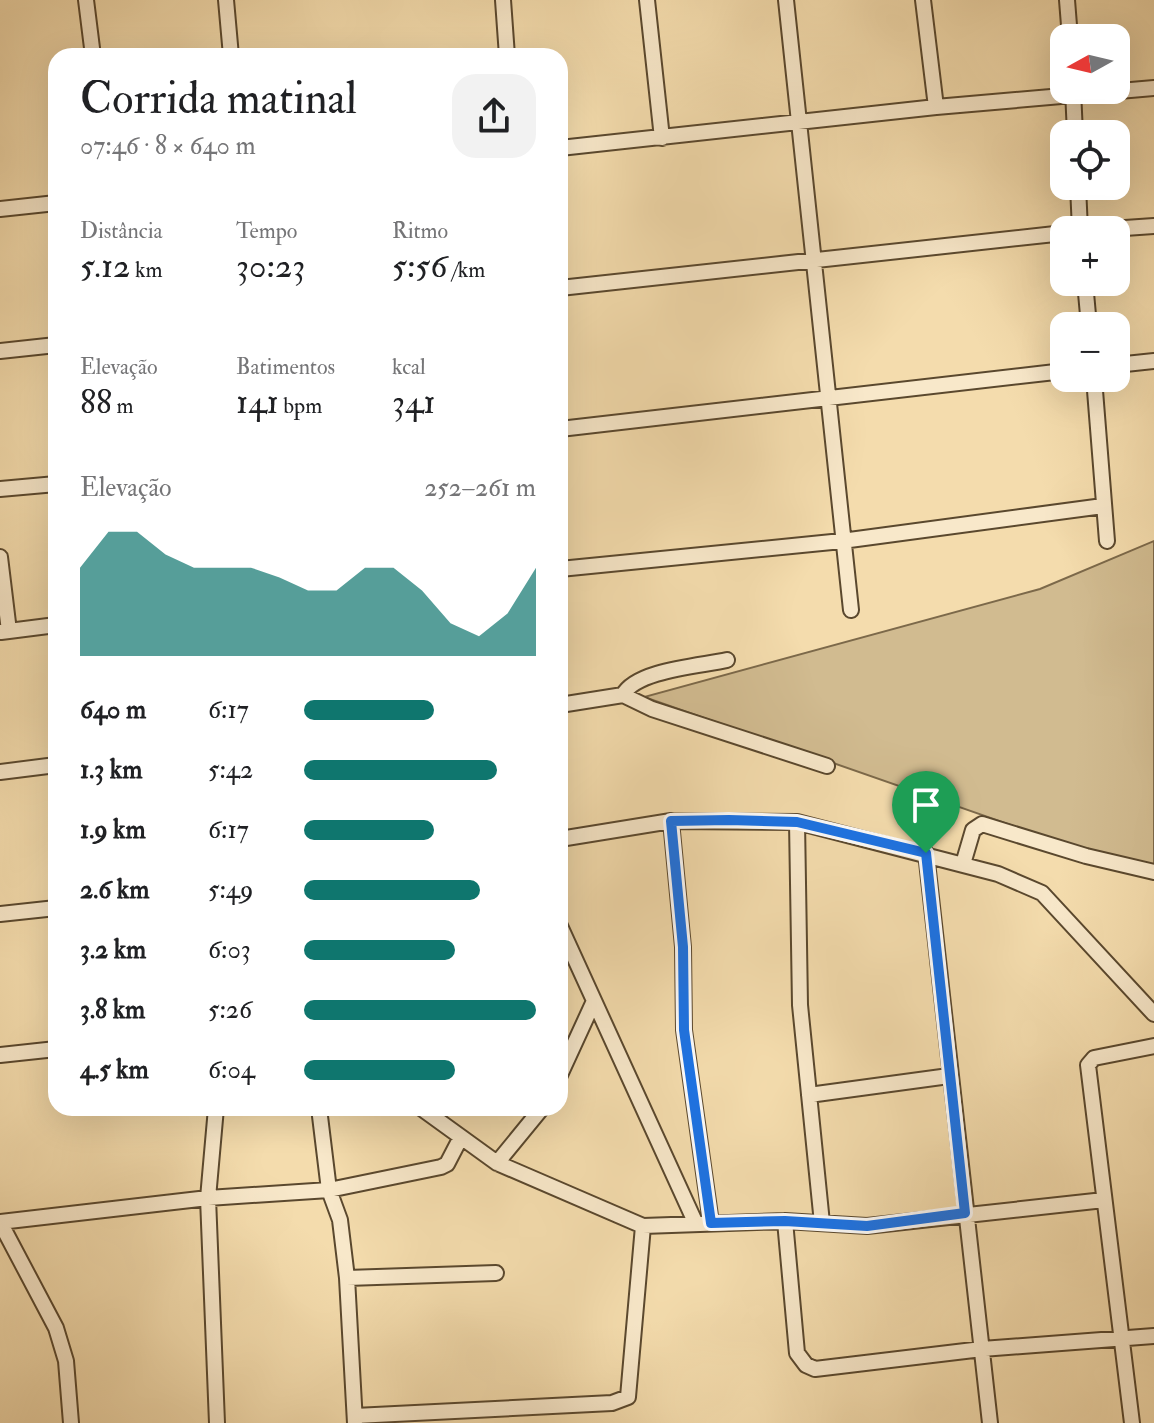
<!DOCTYPE html>
<html lang="pt">
<head>
<meta charset="utf-8">
<style>
  body { margin:0; font-family:"IM FELL Double Pica",serif; background:#f2f2f2; color:#202124; height:100vh; display:flex; flex-direction:column; font-size:30px; white-space:nowrap }
  * { box-sizing:border-box; margin:0 }
  p { font-size:26px; color:#757577 }
  .icon { flex:none; width:44px; height:44px; fill:none; stroke:currentColor; stroke-width:2; stroke-linecap:round; stroke-linejoin:round }
  .map { position:relative; flex:1; overflow:hidden }
  .drawer { position:absolute; left:48px; top:48px; width:520px; height:1068px; display:flex; flex-direction:column; background:#fff; border-radius:24px; box-shadow:0 8px 32px #0002 }
  .drawer>* { flex:none }
  .needle { width:52px; rotate:262deg }
  .buttons { position:absolute; left:1050px; top:24px; display:grid; gap:16px }
  .buttons a { display:grid; place-items:center; width:80px; height:80px; border-radius:16px; background:#fff; box-shadow:0 8px 32px #0002; font-size:40px }
  .pin { position:absolute; display:grid; place-items:center; width:68px; height:68px; color:#fff; margin:-82px -34px; border-radius:50% 50% 50% 0; rotate:-45deg; box-shadow:0 0 8px #0007 }
  .pin .icon { rotate:45deg }
  .round { display:grid; place-items:center; flex:none; width:84px; height:84px; border-radius:24px; background:#f2f2f2 }
  .overview { display:flex; align-items:center; justify-content:space-between; height:136px; padding:0 32px }
  h1 { font-size:44px; font-weight:600; line-height:60px }
  .stats { display:grid; grid-template-columns:repeat(3,1fr); gap:12px; height:136px; padding:8px 32px }
  .stats div { display:grid; align-content:center }
  .stats b { font-size:34px; font-weight:600 }
  .stats small { font-size:22px; font-weight:400 }
  .stats p { font-size:22px }
  .chart { height:224px; padding:16px 32px }
  .chart p { display:flex; justify-content:space-between }
  .chart svg { width:100%; height:144px; margin-top:8px; fill:#0f766e; opacity:.7 }
  ul { padding:0 32px; list-style:none; font-size:26px }
  li { display:grid; grid-template-columns:128px 96px 1fr; align-items:center; height:60px }
  li i { height:20px; border-radius:10px; background:#0f766e }
  .map>svg:first-child { display:block }
  .green { fill:#d1bb90; stroke:#7c694a; stroke-width:2 }
  .lines { fill:none; stroke-linecap:round; stroke-linejoin:round }
  .minor-casing { stroke:#5a482e; stroke-width:18 }
  .minor { stroke:#f8e8ca; stroke-width:14 }
  .route-casing { stroke:#fff; stroke-width:16 }
  .route { stroke:#1a73e8; stroke-width:10 }
</style>
</head>
<body>
<div class="map">
<svg width="1154" height="1423" viewBox="0 0 1154 1423">
  <rect width="100%" height="100%" fill="#f4dcad"/>
  <filter id="stains"><feTurbulence type="fractalNoise" baseFrequency=".0025" numOctaves="4"/><feColorMatrix values="0 0 0 0 .2 0 0 0 0 .09 0 0 0 0 .02 0 0 0 .5 -.17"/></filter>
  <radialGradient id="worn" r=".72"><stop offset=".6" stop-color="#630" stop-opacity="0"/><stop offset="1" stop-color="#630" stop-opacity=".3"/></radialGradient>
  <!-- green -->
  <path class="green" d="M1154 541V867L1051 839 644 697 1040 589Z"/>
  <g class="lines">
    <!-- minor casing -->
    <g class="minor-casing">
      <path id="minor" d="M86 0 93 56
        M226 0 231 56
        M503 0 507 56
        M647 0 662 138
        M786 0 851 610
        M923 0 936 107
        M1067 0 1070 38
        M1073 90 1075 134
        M560 148 936 107 1154 88
        M1078 186 1080 230
        M0 209 56 203
        M1096 230 1154 226
        M1085 282 1089 326
        M560 288 1064 233
        M0 351 56 345
        M1116 365 1154 361
        M1094 378 1107 541
        M560 429 1064 371
        M0 489 56 484
        M0 557 9 631
        M560 569 842 541 1103 506
        M1 632 56 625
        M623 695C636 670 700 666 727 660
        M560 705 623 695 652 709 827 766
        M0 772 56 765
        M671 821 683 947 684 1030 711 1223
        M797 822 800 1005 822 1223
        M560 839 671 821 797 822 998 874 1042 893 1154 1014
        M926 853 990 1423
        M963 864 973 830 982 824 1086 856 1154 872
        M0 914 56 908
        M560 926 696 1224
        M0 1055 56 1049
        M560 1075 594 1001
        M809 1095 949 1076
        M216 1108 208 1198 217 1423
        M319 1108 329 1190 340 1220 347 1278 355 1423
        M421 1108 497 1163 643 1226 785 1221 867 1226 1104 1200
        M497 1163 542 1108
        M785 1221 797 1353 806 1365 815 1369 982 1349 1154 1336
        M0 1222 208 1198 329 1190 441 1167 447 1164 460 1139
        M0 1222 56 1328 66 1361 71 1423
        M347 1278 496 1273
        M355 1416 612 1403 628 1397 643 1226
        M1132 1423 1088 1065 1094 1058 1154 1046"/>
    </g>
    <!-- minor -->
    <use href="#minor" class="minor"/>
  </g>
  <g class="lines">
    <!-- route casing -->
    <g class="route-casing">
      <path id="route" d="M729 820 797 822 926 853 965 1213 867 1226 785 1221 711 1223 684 1030 683 947 671 821Z"/>
    </g>
    <!-- route -->
    <use href="#route" class="route"/>
  </g>
  <rect width="100%" height="100%" filter="url(#stains)"/>
  <rect width="100%" height="100%" fill="url(#worn)"/>
</svg>
<div class="buttons">
<a><svg class="needle" viewBox="-14 -14 28 28"><path d="M0-13l5 13h-10z" fill="#e53935"/><path d="M0 13l5-13h-10z" fill="#757577"/></svg></a>
<a><svg class="icon" aria-label="locate" viewBox="0 0 24 24"><circle cx="12" cy="12" r="6"/><path d="M12 2v4M12 18v4M2 12h4M18 12h4"/></svg></a>
<a>+</a>
<a>−</a>
</div>
<div class="pin" style="left:926px;top:853px;background:#1e9e55"><svg class="icon" aria-label="arrive" viewBox="0 0 24 24"><path d="M6 21V4h12l-3 4 3 4H6"/></svg></div>
<section class="drawer">
<div class="overview"><div><h1>Corrida matinal</h1><p>07:46 · 8 × 640 m</p></div><a class="round"><svg class="icon" aria-label="share" viewBox="0 0 24 24"><path d="M12 15V3M7 8l5-5 5 5M5 13v7h14v-7"/></svg></a></div>
<div class="stats">
<div><p>Distância</p><b>5.12<small> km</small></b></div>
<div><p>Tempo</p><b>30:23</b></div>
<div><p>Ritmo</p><b>5:56<small> /km</small></b></div>
</div>
<div class="stats">
<div><p>Elevação</p><b>88<small> m</small></b></div>
<div><p>Batimentos</p><b>141<small> bpm</small></b></div>
<div><p>kcal</p><b>341</b></div>
</div>
<div class="chart"><p><span>Elevação</span>252–261 m</p>
<svg viewBox="0 0 160 44" preserveAspectRatio="none"><path d="M0 44V17L10 6L20 6L30 13L40 17L50 17L60 17L70 20L80 24L90 24L100 17L110 17L120 24L130 34L140 38L150 31L160 17V44z"/></svg>
</div>
<ul>
<li><b>640 m</b>6:17<i style="width:56%"></i></li>
<li><b>1.3 km</b>5:42<i style="width:83%"></i></li>
<li><b>1.9 km</b>6:17<i style="width:56%"></i></li>
<li><b>2.6 km</b>5:49<i style="width:76%"></i></li>
<li><b>3.2 km</b>6:03<i style="width:65%"></i></li>
<li><b>3.8 km</b>5:26<i style="width:100%"></i></li>
<li><b>4.5 km</b>6:04<i style="width:65%"></i></li>
</ul>
</section>
</div>
</body>
</html>
